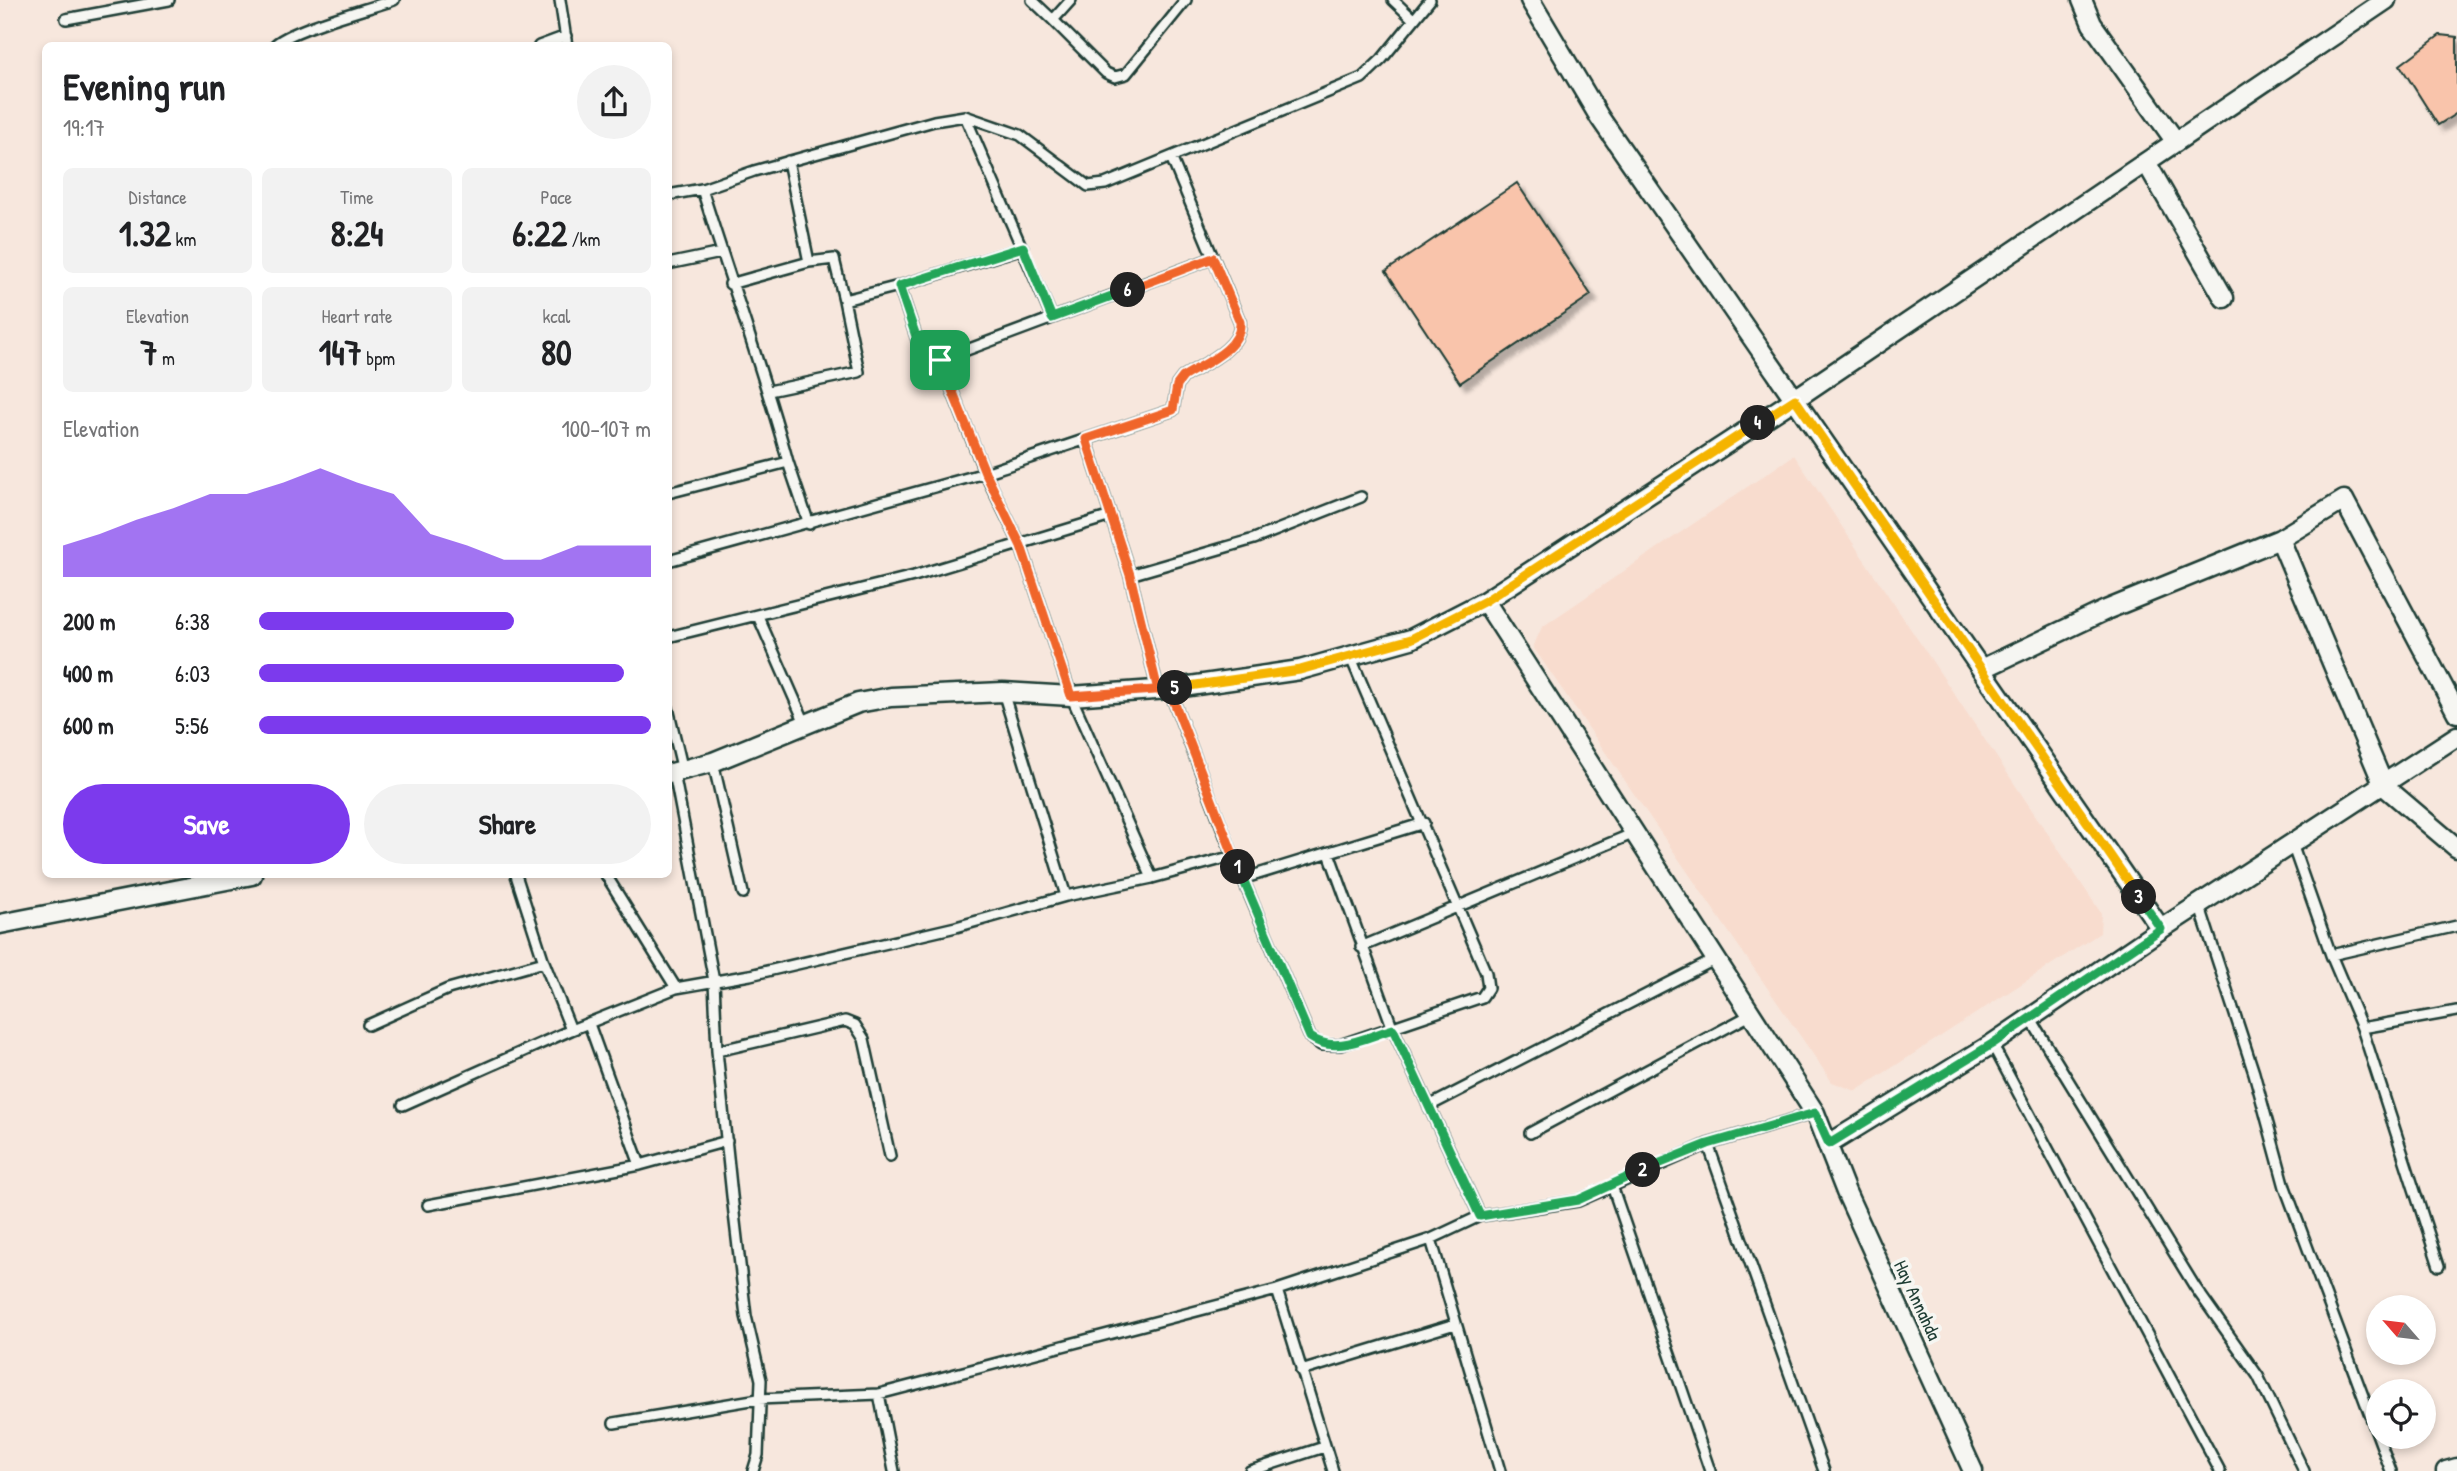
<!DOCTYPE html>
<html lang="en">
<head>
<meta charset="utf-8">
<style>
  body { margin:0; font-family:"Patrick Hand",sans-serif; background:#f2f2f2; color:#202124; height:100vh; display:flex; flex-direction:column; font-size:26px; white-space:nowrap }
  * { box-sizing:border-box; margin:0 }
  p { font-size:23px; color:#757577 }
  .icon { flex:none; width:38px; height:38px; fill:none; stroke:currentColor; stroke-width:2; stroke-linecap:round; stroke-linejoin:round }
  .map { position:relative; flex:1; overflow:hidden }
  .sheet { position:absolute; left:42px; top:42px; width:630px; height:836px; display:flex; flex-direction:column; background:#fff; border-radius:10px; box-shadow:0 4px 10px #0003 }
  .sheet>* { flex:none }
  .needle { width:46px; rotate:298deg }
  .buttons { position:absolute; left:2366px; top:1295px; display:grid; gap:14px }
  .buttons a { display:grid; place-items:center; width:70px; height:70px; border-radius:50%; background:#fff; box-shadow:0 4px 10px #0003; font-size:35px }
  .pin { position:absolute; display:grid; place-items:center; width:60px; height:60px; color:#fff; margin:-30px; border-radius:14px; box-shadow:0 4px 10px #0006 }
  .km { position:absolute; width:35px; height:35px; margin:-18px; border-radius:50%; background:#222; color:#fff; font-size:19px; line-height:35px; text-align:center }
  .round { display:grid; place-items:center; flex:none; width:74px; height:74px; border-radius:37px; background:#f2f2f2 }
  .overview { display:flex; align-items:center; justify-content:space-between; height:119px; padding:0 21px }
  h1 { font-size:38px; font-weight:700; line-height:52px }
  .stats { display:grid; grid-template-columns:repeat(3,1fr); gap:10px; height:119px; padding:7px 21px }
  .stats div { display:grid; align-content:center; border-radius:10px; background:#f2f2f2; text-align:center }
  .stats b { font-size:35px; font-weight:700 }
  .stats small { font-size:19px; font-weight:400 }
  .stats p { font-size:19px }
  .chart { height:196px; padding:14px 21px }
  .chart p { display:flex; justify-content:space-between }
  .chart svg { width:100%; height:126px; margin-top:7px; fill:#7c3aed; opacity:.7 }
  .primary-button { display:flex; gap:14px; margin-top:auto; padding:14px 21px }
  .primary-button a { flex:1; height:80px; border-radius:42px; background:#7c3aed; color:#fff; font-size:28px; font-weight:700; line-height:80px; text-align:center }
  .primary-button a+a { background:#f2f2f2; color:#202124 }
  ul { padding:0 21px; list-style:none; font-size:23px }
  li { display:grid; grid-template-columns:112px 84px 1fr; align-items:center; height:52px }
  li i { height:18px; border-radius:9px; background:#7c3aed }
  .map>svg:first-child { display:block }
  .built { fill:#f8dcce }
  .building { fill:#f9c4ab; stroke:#1f3d34; stroke-width:2; filter:url(#shadow) }
  .lines { fill:none; stroke-linecap:round; stroke-linejoin:round }
  .lane-casing { stroke:#1f3d34; stroke-width:14 }
  .street-casing { stroke:#1f3d34; stroke-width:23 }
  .lane { stroke:#f6f6f2; stroke-width:9 }
  .street { stroke:#f6f6f2; stroke-width:18 }
  .split-1-casing { stroke:#fff; stroke-width:14 }
  .split-2-casing { stroke:#fff; stroke-width:14 }
  .split-3-casing { stroke:#fff; stroke-width:14 }
  .split-4-casing { stroke:#fff; stroke-width:14 }
  .split-5-casing { stroke:#fff; stroke-width:14 }
  .split-6-casing { stroke:#fff; stroke-width:14 }
  .split-7-casing { stroke:#fff; stroke-width:14 }
  .split-1 { stroke:#f0652b; stroke-width:9 }
  .split-2 { stroke:#22a559; stroke-width:9 }
  .split-3 { stroke:#22a559; stroke-width:9 }
  .split-4 { stroke:#f5b400; stroke-width:9 }
  .split-5 { stroke:#f5b400; stroke-width:9 }
  .split-6 { stroke:#f0652b; stroke-width:9 }
  .split-7 { stroke:#22a559; stroke-width:9 }
  .labels { text-anchor:middle; stroke-width:7; stroke-linejoin:round; paint-order:stroke }
  .street-label { font-size:19px; fill:#1f3d34; stroke:#f6f6f2 }
</style>
</head>
<body>
<div class="map">
<svg width="2457" height="1471" viewBox="0 0 2457 1471">
  <defs>
    <filter id="shadow"><feDropShadow dx="6" dy="6" stdDeviation="2" flood-color="#0004"/></filter>
  </defs>
  <rect width="100%" height="100%" fill="#f7e7dd"/>
  <filter id="ink" filterUnits="userSpaceOnUse"><feTurbulence type="fractalNoise" baseFrequency=".0143" numOctaves="2"/><feDisplacementMap in="SourceGraphic" scale="14" xChannelSelector="R" yChannelSelector="G"/><feConvolveMatrix kernelMatrix="1 2 1 2 8 2 1 2 1" color-interpolation-filters="sRGB"/></filter>
  <g filter="url(#ink)">
    <!-- built -->
    <path class="built" d="M1794 455 2101 913 2100 933 1856 1091 1832 1082 1533 647 1542 627Z"/>
    <!-- building -->
    <path class="building" d="M2440 35 2457 37V113L2438 125 2400 65Z
      M1517 183 1591 295 1460 383 1386 271Z"/>
    <g class="lines">
      <!-- lane casing -->
      <g class="lane-casing">
        <path id="lane" d="M560 0 567 46
          M1032 0 1053 20 1071 0
          M1393 0 1413 19
          M66 19 169 0
          M1053 20 1106 73 1115 77 1126 74 1186 0
          M274 46C287 30 371 8 394 0
          M539 46 566 36
          M965 116 1052 318
          M788 161 809 262 834 259 844 300 899 286
          M702 189C730 280 763 370 788 462
          M668 195 702 189 754 171 934 121 965 116 1020 135 1088 186 1105 184 1362 78 1382 59 1430 0
          M668 264 721 253
          M730 284 809 262
          M940 360 925 363 899 286 1023 248
          M769 391 859 372 844 300
          M1086 439 1130 575 1158 690
          M668 493 788 462 809 524
          M668 561 985 473 1173 410 1177 385 1183 377C1203 364 1242 349 1240 322L1171 157
          M1130 575 1254 539 1361 497
          M758 616 805 723
          M668 637 914 576 1111 516
          M1003 692 1066 896
          M668 708 683 771
          M713 762 743 893
          M674 773 714 981 717 1051 732 1196 746 1316 761 1380 758 1455 753 1471
          M2292 844 2331 955 2362 1028 2439 1266
          M1329 853 1393 1029 1480 1216
          M1233 856 1310 1037 1321 1045H1340L1482 997 1488 988 1486 973 1351 658
          M516 875 544 962 571 1030 676 988 750 975 956 927 1066 896 1152 878 1233 856 1169 689
          M606 875 676 988
          M1152 878 1071 696 1021 546 985 473 940 360 1213 258
          M1242 879 1424 823
          M2199 904 2254 1073 2285 1187 2391 1471
          M1361 947 1632 834
          M2331 955 2457 926
          M2030 1018 2195 1287 2258 1376 2304 1471
          M589 1024 640 1165
          M368 1025 448 989 544 962
          M2362 1028 2457 1011
          M1992 1044 2220 1471
          M717 1051 845 1021 855 1025 864 1039 890 1156
          M403 1105 571 1030
          M1431 1105 1714 960
          M1530 1133 1752 1014
          M1708 1144 1824 1471
          M1612 1186 1710 1471
          M428 1205 640 1165 727 1141
          M1431 1239 1500 1471
          M1301 1371 1455 1324
          M879 1394 894 1471
          M614 1423 758 1399 879 1394 1277 1290
          M1250 1471 1324 1447
          M1333 1471 1277 1290 1431 1239 1480 1216 1578 1201 1708 1144 1815 1113"/>
      </g>
      <!-- street casing -->
      <g class="street-casing">
        <path id="street" d="M1530 0 1600 118 2161 929
          M2082 0 2092 24 2176 142
          M2146 162 2224 298
          M2280 539 2384 786 2457 848
          M1485 601 1815 1113 1846 1192 1973 1471
          M1982 669 2106 610 2280 539 2344 500 2457 713
          M668 774 713 762 858 703 891 697 1003 692 1071 696 1169 689 1300 670 1411 639 1485 601 1795 399 2386 0
          M0 924 252 875
          M1829 1144 1992 1044 2161 929 2457 736
          M2446 1471 2457 1468"/>
      </g>
      <!-- lane -->
      <use href="#lane" class="lane"/>
      <!-- street -->
      <use href="#street" class="street"/>
    </g>
  </g>
  <g class="lines" filter="url(#ink)">
    <!-- split-1 casing -->
    <g class="split-1-casing">
      <path id="split-1" d="M940 360 985 472 1021 546 1071 696 1169 689 1238 867"/>
    </g>
    <!-- split-2 casing -->
    <g class="split-2-casing">
      <path id="split-2" d="M1238 867 1310 1037C1335 1055 1366 1037 1393 1029L1480 1216 1578 1200 1643 1170"/>
    </g>
    <!-- split-3 casing -->
    <g class="split-3-casing">
      <path id="split-3" d="M1643 1170 1708 1144 1815 1113 1829 1144 1992 1044 2161 929 2139 897"/>
    </g>
    <!-- split-4 casing -->
    <g class="split-4-casing">
      <path id="split-4" d="M1758 423 1795 399 2139 897"/>
    </g>
    <!-- split-5 casing -->
    <g class="split-5-casing">
      <path id="split-5" d="M1175 688 1300 670 1411 639 1485 601 1758 423"/>
    </g>
    <!-- split-6 casing -->
    <g class="split-6-casing">
      <path id="split-6" d="M1128 290 1213 258 1240 322C1242 349 1203 364 1183 377L1177 385 1173 410 1086 439 1130 575 1158 690 1175 688"/>
    </g>
    <!-- split-7 casing -->
    <g class="split-7-casing">
      <path id="split-7" d="M940 360 925 363 899 286 1023 247 1052 318 1128 290"/>
    </g>
    <!-- split-1 -->
    <use href="#split-1" class="split-1"/>
    <!-- split-2 -->
    <use href="#split-2" class="split-2"/>
    <!-- split-3 -->
    <use href="#split-3" class="split-3"/>
    <!-- split-4 -->
    <use href="#split-4" class="split-4"/>
    <!-- split-5 -->
    <use href="#split-5" class="split-5"/>
    <!-- split-6 -->
    <use href="#split-6" class="split-6"/>
    <!-- split-7 -->
    <use href="#split-7" class="split-7"/>
  </g>
  <g class="labels">
    <!-- street labels -->
    <g class="street-label">
      <text transform="translate(1918 1300) rotate(65)" y="7">Hay Annahda</text>
    </g>
  </g>
</svg>
<div class="buttons">
<a><svg class="needle" viewBox="-14 -14 28 28"><path d="M0-13l5 13h-10z" fill="#e53935"/><path d="M0 13l5-13h-10z" fill="#757577"/></svg></a>
<a><svg class="icon" aria-label="locate" viewBox="0 0 24 24"><circle cx="12" cy="12" r="6"/><path d="M12 2v4M12 18v4M2 12h4M18 12h4"/></svg></a>
</div>
<div class="pin" style="left:940px;top:360px;background:#1e9e55"><svg class="icon" aria-label="arrive" viewBox="0 0 24 24"><path d="M6 21V4h12l-3 4 3 4H6"/></svg></div>
<b class="km" style="left:1238px;top:867px">1</b>
<b class="km" style="left:1643px;top:1170px">2</b>
<b class="km" style="left:2139px;top:897px">3</b>
<b class="km" style="left:1758px;top:423px">4</b>
<b class="km" style="left:1175px;top:688px">5</b>
<b class="km" style="left:1128px;top:290px">6</b>
<section class="sheet">
<div class="overview"><div><h1>Evening run</h1><p>19:17</p></div><a class="round"><svg class="icon" aria-label="share" viewBox="0 0 24 24"><path d="M12 15V3M7 8l5-5 5 5M5 13v7h14v-7"/></svg></a></div>
<div class="stats">
<div><p>Distance</p><b>1.32<small> km</small></b></div>
<div><p>Time</p><b>8:24</b></div>
<div><p>Pace</p><b>6:22<small> /km</small></b></div>
</div>
<div class="stats">
<div><p>Elevation</p><b>7<small> m</small></b></div>
<div><p>Heart rate</p><b>147<small> bpm</small></b></div>
<div><p>kcal</p><b>80</b></div>
</div>
<div class="chart"><p><span>Elevation</span>100–107 m</p>
<svg viewBox="0 0 160 44" preserveAspectRatio="none"><path d="M0 44V33L10 29L20 24L30 20L40 15L50 15L60 11L70 6L80 11L90 15L100 29L110 33L120 38L130 38L140 33L150 33L160 33V44z"/></svg>
</div>
<ul>
<li><b>200 m</b>6:38<i style="width:65%"></i></li>
<li><b>400 m</b>6:03<i style="width:93%"></i></li>
<li><b>600 m</b>5:56<i style="width:100%"></i></li>
</ul>
<div class="primary-button"><a>Save</a><a>Share</a></div>
</section>
</div>
</body>
</html>
